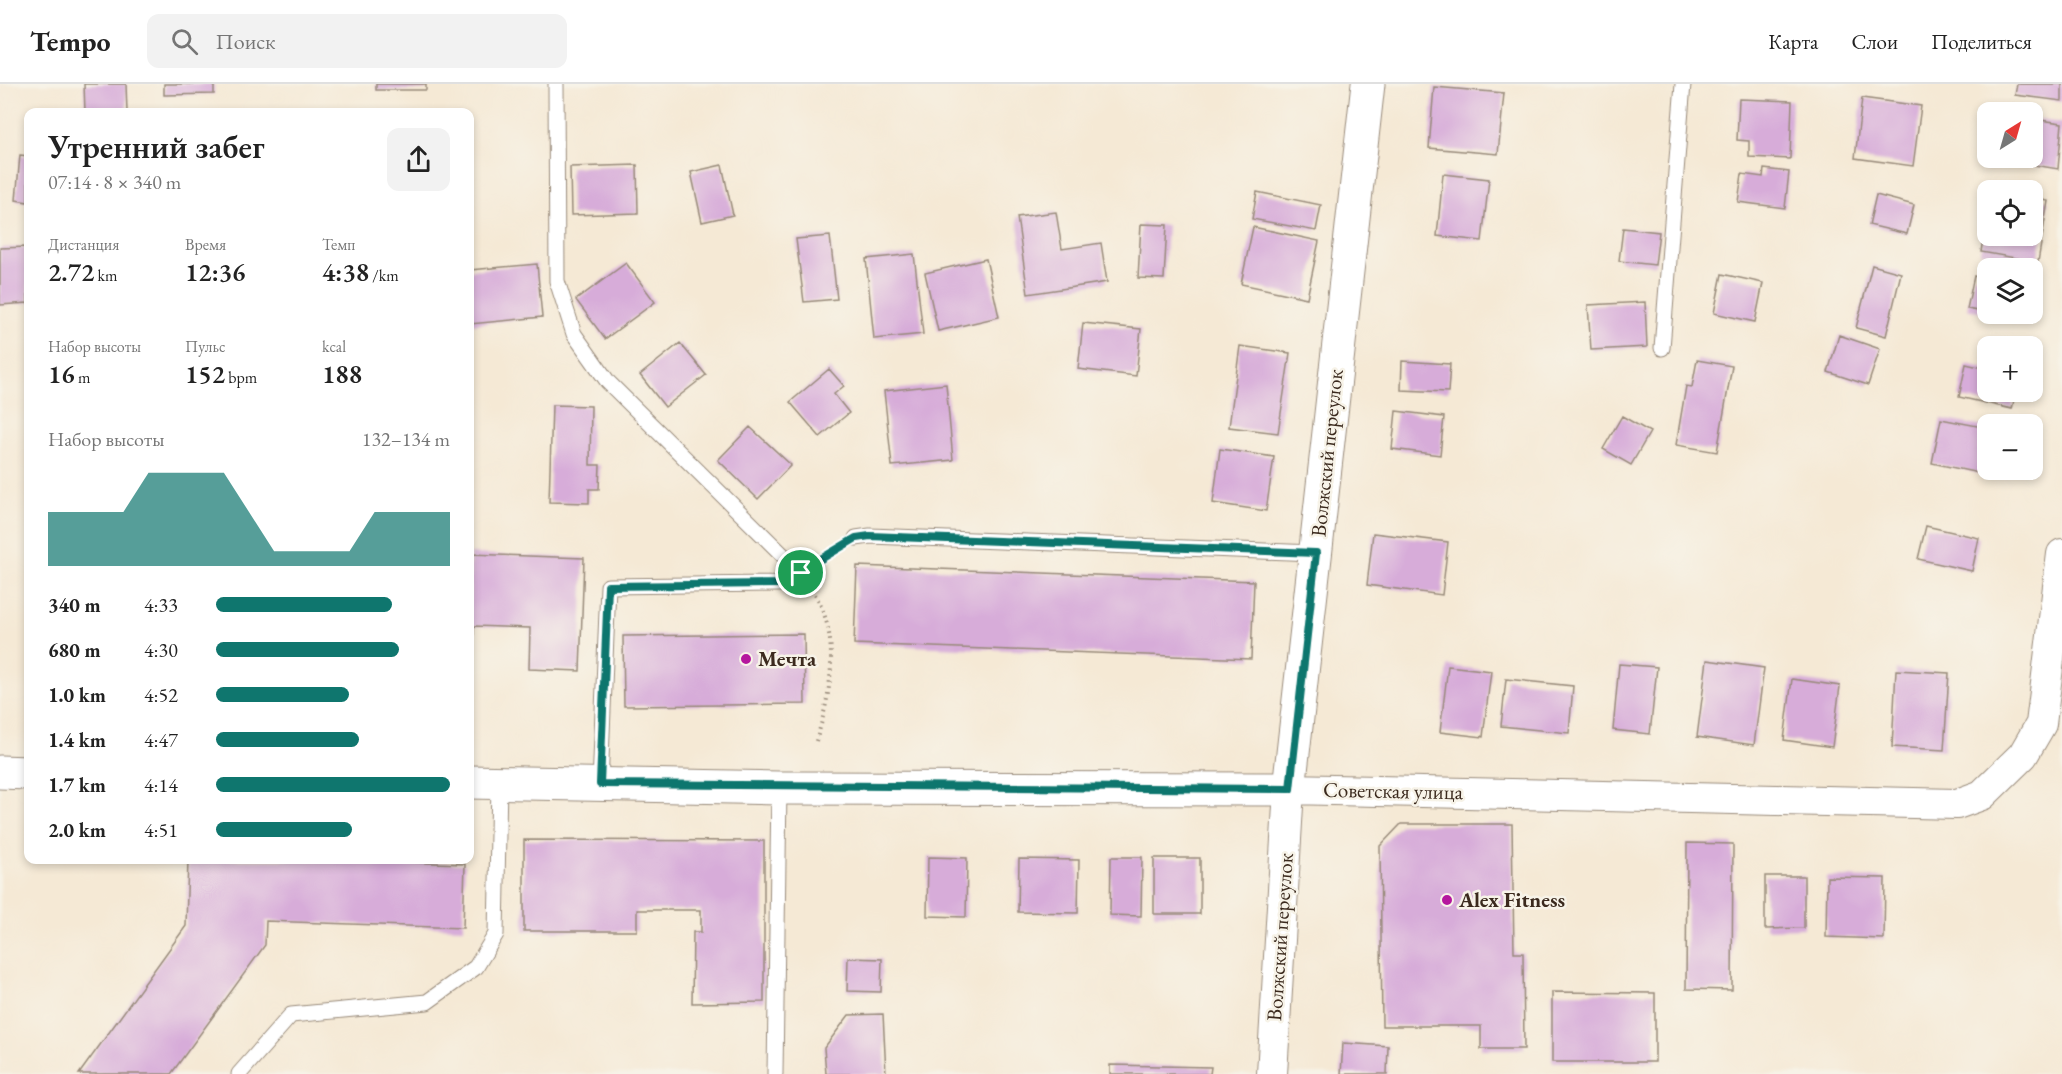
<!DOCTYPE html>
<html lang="ru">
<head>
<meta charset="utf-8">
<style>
  body { margin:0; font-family:"EB Garamond",serif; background:#f2f2f2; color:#222; height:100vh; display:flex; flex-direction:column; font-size:22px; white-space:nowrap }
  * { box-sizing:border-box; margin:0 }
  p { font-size:20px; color:#767676 }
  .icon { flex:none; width:33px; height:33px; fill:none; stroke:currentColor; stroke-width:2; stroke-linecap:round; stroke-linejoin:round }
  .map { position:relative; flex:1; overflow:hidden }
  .drawer { position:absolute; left:24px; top:24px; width:450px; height:756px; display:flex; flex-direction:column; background:#fff; border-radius:12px; box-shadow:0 3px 9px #0003 }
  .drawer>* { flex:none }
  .needle { width:39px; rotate:37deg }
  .fabs { position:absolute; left:1977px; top:18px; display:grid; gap:12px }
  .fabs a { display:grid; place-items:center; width:66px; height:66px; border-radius:12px; background:#fff; box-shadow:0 3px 9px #0003; font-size:30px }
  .pin { position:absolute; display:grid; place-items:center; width:51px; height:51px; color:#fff; margin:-26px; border:3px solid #fff; border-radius:50%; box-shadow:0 2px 6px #0007 }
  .round { display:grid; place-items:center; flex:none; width:63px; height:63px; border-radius:12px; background:#f2f2f2 }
  .headline { display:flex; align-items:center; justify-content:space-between; height:102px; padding:0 24px }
  h1 { font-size:33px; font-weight:600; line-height:45px }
  .metrics { display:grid; grid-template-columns:repeat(3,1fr); gap:9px; height:102px; padding:6px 24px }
  .metrics div { display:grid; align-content:center }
  .metrics b { font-size:26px; font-weight:600 }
  .metrics small { font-size:16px; font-weight:400 }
  .metrics p { font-size:16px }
  .chart { height:168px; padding:12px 24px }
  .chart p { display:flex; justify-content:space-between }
  .chart svg { width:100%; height:108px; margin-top:6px; fill:#0f766e; opacity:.7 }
  ul { padding:0 24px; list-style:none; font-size:20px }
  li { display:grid; grid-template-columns:96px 72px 1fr; align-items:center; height:45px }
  li i { height:15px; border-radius:8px; background:#0f766e }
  header { display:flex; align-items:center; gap:36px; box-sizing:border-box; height:84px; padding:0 30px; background:#fff; border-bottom:2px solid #e0e0e0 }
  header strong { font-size:28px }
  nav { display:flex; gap:33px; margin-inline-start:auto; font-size:21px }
  .search { width:420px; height:54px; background:#f2f2f2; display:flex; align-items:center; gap:15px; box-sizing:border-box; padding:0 21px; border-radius:12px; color:#767676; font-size:22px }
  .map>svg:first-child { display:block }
  .building { fill:#d7acd9 }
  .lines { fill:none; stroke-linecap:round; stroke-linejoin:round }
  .lane-casing { stroke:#988a7a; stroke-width:17 }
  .street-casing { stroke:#988a7a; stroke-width:32 }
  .secondary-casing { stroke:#988a7a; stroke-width:35 }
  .path { stroke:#988a7a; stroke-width:4; stroke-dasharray:1.5 4.5; stroke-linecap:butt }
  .lane { stroke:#fff; stroke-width:15 }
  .street { stroke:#fff; stroke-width:30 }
  .secondary { stroke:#fff; stroke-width:33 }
  .route-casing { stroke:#fff; stroke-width:12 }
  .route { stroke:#0f766e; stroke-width:8 }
  .poi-dot { fill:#b5179e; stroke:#f7f3e8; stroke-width:2 }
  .labels { text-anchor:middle; stroke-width:5; stroke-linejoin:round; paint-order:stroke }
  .street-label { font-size:21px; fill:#3b2a1e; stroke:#f7f3e8 }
  .poi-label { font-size:21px; font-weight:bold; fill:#3b2a1e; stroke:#f7f3e8; text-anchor:start }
</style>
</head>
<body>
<header>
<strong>Tempo</strong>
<div class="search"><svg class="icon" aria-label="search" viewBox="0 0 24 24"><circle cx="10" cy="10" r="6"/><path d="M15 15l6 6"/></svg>Поиск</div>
<nav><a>Карта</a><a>Слои</a><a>Поделиться</a></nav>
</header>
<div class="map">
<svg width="2062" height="990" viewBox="0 0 2062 990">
  <rect width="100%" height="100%" fill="#f7f3e8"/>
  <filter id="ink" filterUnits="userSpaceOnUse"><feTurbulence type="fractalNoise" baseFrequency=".0167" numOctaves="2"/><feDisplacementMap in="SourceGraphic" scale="12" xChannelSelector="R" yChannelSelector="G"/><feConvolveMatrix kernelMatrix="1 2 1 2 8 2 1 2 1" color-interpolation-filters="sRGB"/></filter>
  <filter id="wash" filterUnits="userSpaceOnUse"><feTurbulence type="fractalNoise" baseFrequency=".008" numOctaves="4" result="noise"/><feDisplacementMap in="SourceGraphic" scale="24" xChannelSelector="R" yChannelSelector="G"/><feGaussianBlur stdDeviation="1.35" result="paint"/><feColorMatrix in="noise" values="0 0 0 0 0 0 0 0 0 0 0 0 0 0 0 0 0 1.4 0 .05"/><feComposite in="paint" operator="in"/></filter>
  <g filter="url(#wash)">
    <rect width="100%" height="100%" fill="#f5e9d5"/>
    <g id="blocks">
      <!-- building -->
      <path class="building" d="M84 0H126L127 28H85Z
        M164 0H214V10L164 11Z
        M376 0H426V6H376Z
        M2017 0H2062V17L2015 11Z
        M1434 3 1504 9 1498 70 1429 64Z
        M1862 14 1921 22 1913 82 1855 74Z
        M1739 15 1792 17 1790 75 1749 73V57L1737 56Z
        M2032 35 2062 39 2058 85 2003 76 2004 74H2032Z
        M20 71 28 72V118L16 116Z
        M637 81 638 129 571 131 570 83Z
        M722 81 733 131 702 138 691 88Z
        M1764 85 1789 88 1785 124 1738 118 1742 90 1763 93Z
        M1443 90 1489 95 1482 157 1437 152Z
        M1257 108 1321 121 1316 147 1252 135Z
        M1876 111 1914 121 1907 150 1869 141Z
        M2032 114 2048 117 2038 178 1981 168 1986 135 1988 152H2032Z
        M1056 128 1062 165 1101 159 1107 198 1028 210 1017 133Z
        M1141 140 1167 141 1164 195 1138 194Z
        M1253 143 1319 157 1307 214 1241 200Z
        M1623 144 1659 148 1655 181 1619 177Z
        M830 152 837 215 804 218 796 155Z
        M28 163V219L0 221V164Z
        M914 170 923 250 874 255 866 175Z
        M986 175 999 233 938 247 925 189Z
        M626 179 655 218 605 255 576 216Z
        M537 180 542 233 470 240V186Z
        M1872 181 1901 189 1886 252 1856 244Z
        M1722 190 1763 199 1755 238 1714 229Z
        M1974 192 1988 195V229L1967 225Z
        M1645 218 1647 263 1591 266 1588 221Z
        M1994 231V230H2027L2025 237Z
        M1083 239 1141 245 1136 292 1078 285Z
        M1839 251 1880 265 1868 301 1828 288Z
        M680 259 706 291 665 323 640 291Z
        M1240 262 1290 269 1278 349 1229 343Z
        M1697 276 1732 282 1717 368 1676 361 1686 302 1692 303Z
        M1402 277 1450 280 1448 308 1401 306Z
        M1966 280 1988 285V308H2016L2012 325 1959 313Z
        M829 285 844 302 834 310 849 329 820 353 790 318Z
        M946 300 953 376 892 382 884 307Z
        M552 321 591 322 590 381H600L599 405H589V419L549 418Z
        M1396 327 1444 333 1440 371 1392 365Z
        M1622 332 1650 348 1631 381 1603 365Z
        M1941 335 1988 344V386H1998L1997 393 1932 379Z
        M750 343 791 381 758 415 718 376Z
        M1220 365 1274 373 1266 427 1213 419Z
        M1926 442 1979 454 1972 487 1918 475Z
        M1373 449 1448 458 1442 511 1367 501Z
        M470 470 584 474 580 587 529 585 530 544 474 542 473 563 470 562Z
        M857 482 1254 497 1251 575 854 560Z
        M804 550 805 620 624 622 623 552Z
        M1707 576 1764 584 1754 661 1697 653Z
        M1619 580 1657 583 1650 650 1613 646Z
        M1448 582 1491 587 1483 653 1440 648Z
        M1896 586 1949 589 1944 666 1892 663Z
        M1506 595 1573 602 1569 649 1501 642Z
        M1792 595 1840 602 1832 663 1784 656Z
        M1401 740H1512L1514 869H1523L1524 965H1481V942H1382L1380 762Z
        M524 756 764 757V918L692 919 693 848H701V826H637V847H524Z
        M1687 759 1733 760 1732 906 1686 905Z
        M928 773 967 774 966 833 927 832Z
        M1111 773H1142L1141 832 1110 831Z
        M1154 774H1200V830H1154Z
        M1019 775 1079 776 1078 829 1018 828Z
        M188 776H336L465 780 463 844 266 837 265 861 171 990H79L186 842Z
        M1765 792H1804V844L1765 845Z
        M1827 793 1885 794 1884 855 1826 853Z
        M848 874 882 875 881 908 847 907Z
        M1552 908 1655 909V978H1552Z
        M883 930 886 990H826L824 964 849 931Z
        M1343 959 1388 962 1387 990H1341Z
        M1110 981 1211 983 1210 990H1110Z"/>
    </g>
  </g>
  <g filter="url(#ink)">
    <use href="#blocks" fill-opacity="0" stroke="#988a7a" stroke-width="1.5"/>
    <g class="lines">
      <!-- lane casing -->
      <g class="lane-casing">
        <path id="lane" d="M556 0 557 197 574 250 608 298 801 489 779 500 608 502 600 701
          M1662 264 1683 0
          M856 454 870 452 1315 469
          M239 990 291 931 427 918 476 883 496 850 499 699
          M775 990 779 704"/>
      </g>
      <!-- street casing -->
      <g class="street-casing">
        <path id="street" d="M1272 990 1289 705 1957 720 1982 711 2023 671 2041 640 2062 470"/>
      </g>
      <!-- secondary casing -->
      <g class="secondary-casing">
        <path id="secondary" d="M0 688 28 689
          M470 698 779 704 1289 705 1368 0"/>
      </g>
      <!-- path -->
      <path class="path" d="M821 476 835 467
        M815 510C841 555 831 610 816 657"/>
      <!-- lane -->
      <use href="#lane" class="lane"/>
      <!-- street -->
      <use href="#street" class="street"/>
      <!-- secondary -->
      <use href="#secondary" class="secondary"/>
    </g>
  </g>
  <g class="lines" filter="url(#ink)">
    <!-- route casing -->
    <g class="route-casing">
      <path id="route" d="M870 452 1316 469 1290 705 600 700 608 502 779 500 856 454Z"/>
    </g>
    <!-- route -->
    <use href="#route" class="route"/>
  </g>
  <!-- markers -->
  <g class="poi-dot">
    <circle cx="746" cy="575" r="6"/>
    <circle cx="1447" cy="816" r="6"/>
  </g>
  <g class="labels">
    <!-- street labels -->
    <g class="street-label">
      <text transform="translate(1327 369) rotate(-84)" y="7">Волжский переулок</text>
      <text transform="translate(1393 707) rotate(1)" y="7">Советская улица</text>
      <text transform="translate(1280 853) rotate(-86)" y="7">Волжский переулок</text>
    </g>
    <!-- poi labels -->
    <g class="poi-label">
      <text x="758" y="582">Мечта</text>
      <text x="1459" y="823">Alex Fitness</text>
    </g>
  </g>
</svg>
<div class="fabs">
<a><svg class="needle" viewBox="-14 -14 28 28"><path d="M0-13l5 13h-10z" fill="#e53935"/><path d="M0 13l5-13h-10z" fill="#767676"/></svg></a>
<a><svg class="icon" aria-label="locate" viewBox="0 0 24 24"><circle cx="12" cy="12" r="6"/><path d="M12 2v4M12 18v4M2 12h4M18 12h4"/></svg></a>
<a><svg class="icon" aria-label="layers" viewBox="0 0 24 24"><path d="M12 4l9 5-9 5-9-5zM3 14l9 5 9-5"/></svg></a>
<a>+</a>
<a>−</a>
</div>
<div class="pin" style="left:801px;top:489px;background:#1e9e55"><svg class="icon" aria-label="arrive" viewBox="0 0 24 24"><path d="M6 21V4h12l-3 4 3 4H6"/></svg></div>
<section class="drawer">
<div class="headline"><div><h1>Утренний забег</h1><p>07:14 · 8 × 340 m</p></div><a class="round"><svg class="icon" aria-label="share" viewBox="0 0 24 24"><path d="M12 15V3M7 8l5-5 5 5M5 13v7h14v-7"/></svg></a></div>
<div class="metrics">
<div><p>Дистанция</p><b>2.72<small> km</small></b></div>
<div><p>Время</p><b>12:36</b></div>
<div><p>Темп</p><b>4:38<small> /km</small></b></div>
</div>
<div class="metrics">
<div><p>Набор высоты</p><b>16<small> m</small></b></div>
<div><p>Пульс</p><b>152<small> bpm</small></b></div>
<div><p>kcal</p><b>188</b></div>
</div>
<div class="chart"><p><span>Набор высоты</span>132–134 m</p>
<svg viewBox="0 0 160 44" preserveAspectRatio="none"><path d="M0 44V22L10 22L20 22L30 22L40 6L50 6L60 6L70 6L80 22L90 38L100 38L110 38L120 38L130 22L140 22L150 22L160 22V44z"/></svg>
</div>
<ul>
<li><b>340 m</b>4:33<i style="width:75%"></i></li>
<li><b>680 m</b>4:30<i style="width:78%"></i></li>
<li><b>1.0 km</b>4:52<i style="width:57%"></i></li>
<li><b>1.4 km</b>4:47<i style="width:61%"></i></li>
<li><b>1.7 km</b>4:14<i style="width:100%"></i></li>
<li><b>2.0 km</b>4:51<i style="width:58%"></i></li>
</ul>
</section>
</div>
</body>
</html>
